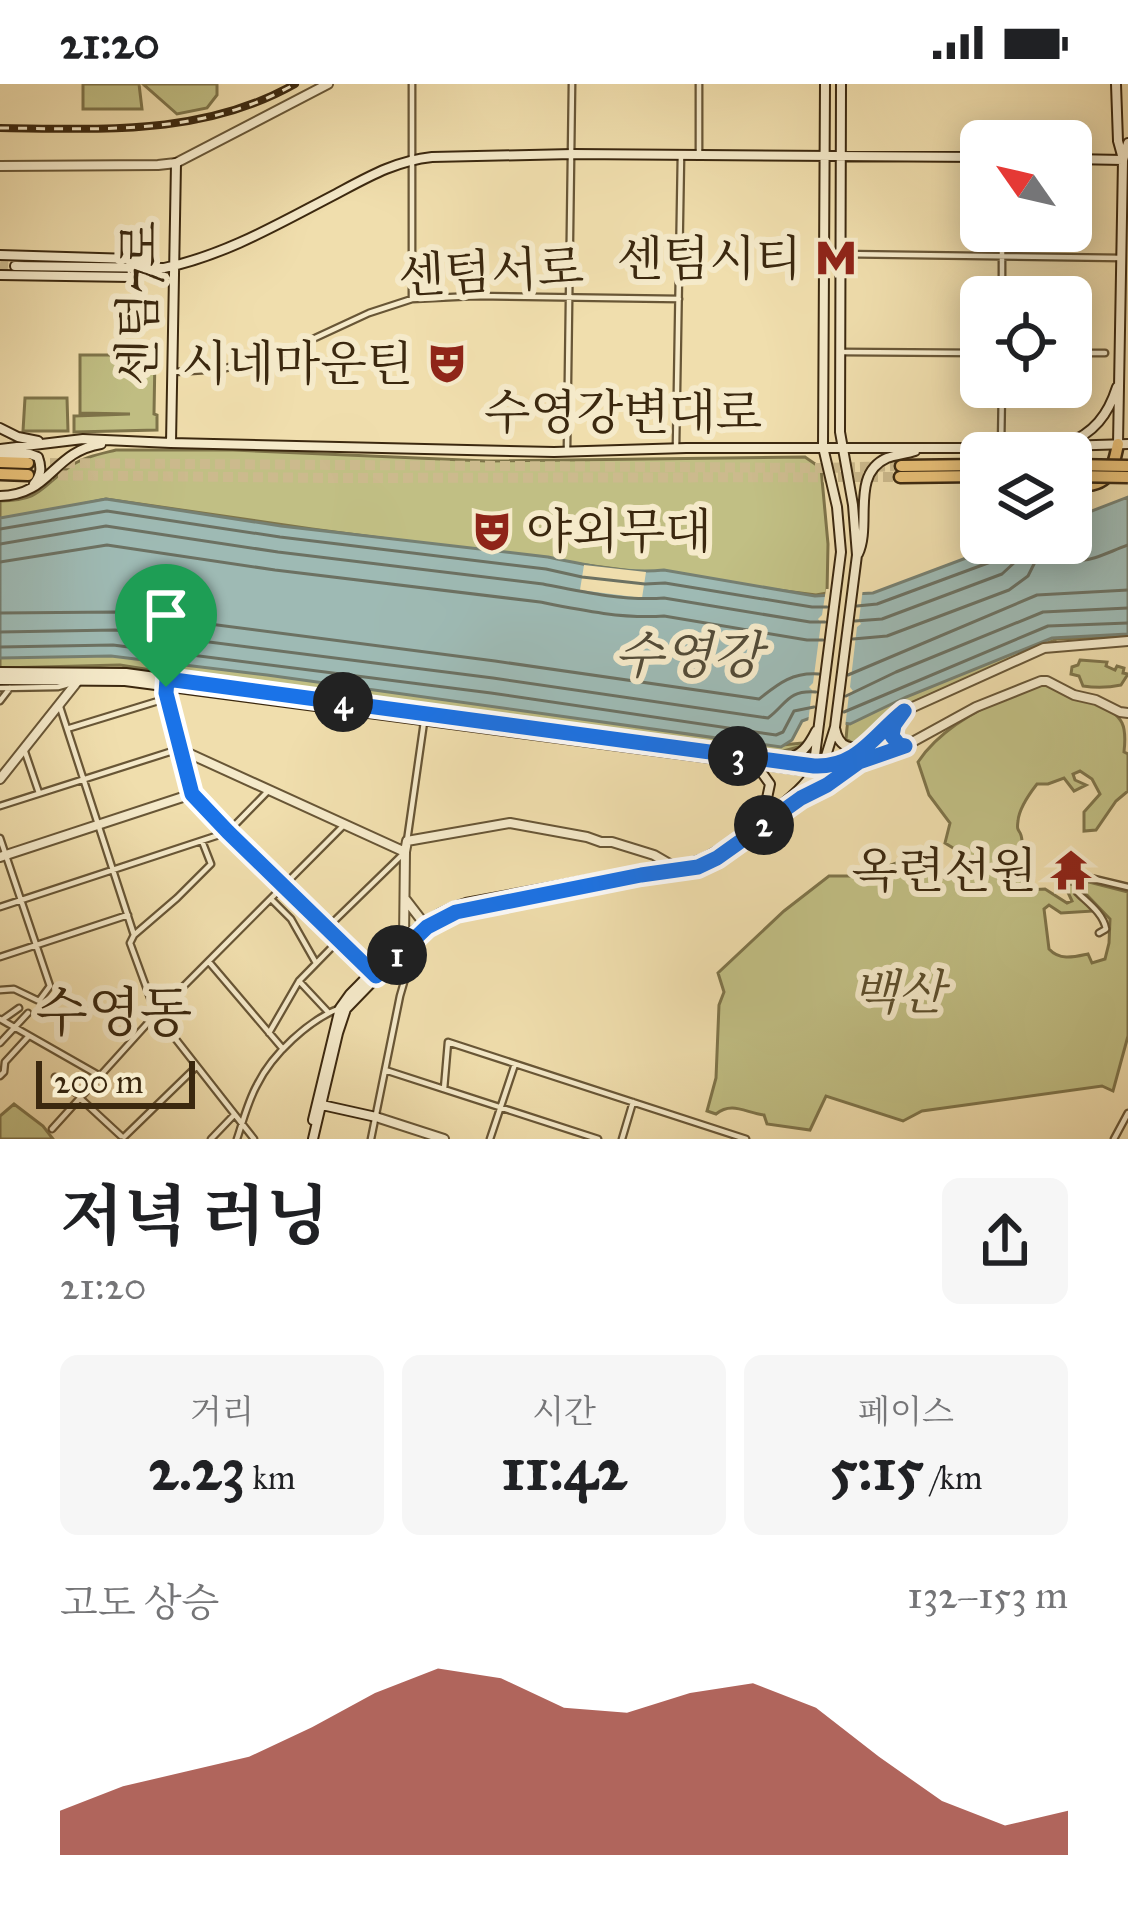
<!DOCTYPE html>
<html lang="ko">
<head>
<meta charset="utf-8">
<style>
  body { margin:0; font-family:"IM FELL Great Primer","Noto Serif KR",serif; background:#f6f6f6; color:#202124; height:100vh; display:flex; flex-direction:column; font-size:45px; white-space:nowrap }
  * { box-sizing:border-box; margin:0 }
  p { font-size:39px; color:#757577 }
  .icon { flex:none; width:66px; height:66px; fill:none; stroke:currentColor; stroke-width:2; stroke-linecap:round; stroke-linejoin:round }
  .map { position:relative; height:1055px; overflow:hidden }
  .panel { display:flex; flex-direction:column; background:#fff; flex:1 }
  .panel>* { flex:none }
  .needle { width:78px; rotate:304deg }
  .controls { position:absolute; left:960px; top:36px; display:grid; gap:24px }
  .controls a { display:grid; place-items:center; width:132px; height:132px; border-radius:18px; background:#fff; box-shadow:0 6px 30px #0003; font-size:60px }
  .scale { position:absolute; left:36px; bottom:30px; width:159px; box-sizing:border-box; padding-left:12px; border:6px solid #3b280f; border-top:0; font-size:33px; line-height:42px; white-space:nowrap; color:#3b280f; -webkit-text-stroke:9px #f5eaca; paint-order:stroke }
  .pin { position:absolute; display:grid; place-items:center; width:102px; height:102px; color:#fff; margin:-123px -51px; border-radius:50% 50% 50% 0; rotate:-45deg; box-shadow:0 0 12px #0007 }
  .pin .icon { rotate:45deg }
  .km { position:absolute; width:60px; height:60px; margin:-30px; border-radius:50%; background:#222; color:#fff; font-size:33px; line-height:60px; text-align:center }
  .round { display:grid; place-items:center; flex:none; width:126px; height:126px; border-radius:18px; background:#f6f6f6 }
  .overview { display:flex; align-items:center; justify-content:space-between; height:204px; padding:0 60px }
  h1 { font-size:66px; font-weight:700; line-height:90px }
  .figures { display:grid; grid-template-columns:repeat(3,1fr); gap:18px; height:204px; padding:12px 60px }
  .figures div { display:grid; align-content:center; border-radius:18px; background:#f6f6f6; text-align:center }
  .figures b { font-size:60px; font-weight:700 }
  .figures small { font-size:33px; font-weight:400 }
  .figures p { font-size:33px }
  .chart { height:336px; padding:24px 60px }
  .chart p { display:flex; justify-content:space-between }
  .chart svg { width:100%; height:216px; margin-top:12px; fill:#8f2418; opacity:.7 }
  .status { display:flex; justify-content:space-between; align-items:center; height:84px; padding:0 60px; background:#fff; direction:ltr }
  .status svg { height:33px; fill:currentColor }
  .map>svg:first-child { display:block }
  .green { fill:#c1bf84; stroke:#7e744a; stroke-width:3 }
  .water { fill:#9ebab4; stroke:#768072; stroke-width:3 }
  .pier { fill:#f0dead }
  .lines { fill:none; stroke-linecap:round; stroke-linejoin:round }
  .shore { stroke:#6c7162; stroke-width:3 }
  .secondary-tunnel { stroke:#ccba8d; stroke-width:8; stroke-dasharray:8 4; stroke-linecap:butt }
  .trunk-tunnel { stroke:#ccba8d; stroke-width:10; stroke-dasharray:10 5; stroke-linecap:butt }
  .minor-casing { stroke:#685636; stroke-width:9 }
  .tertiary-casing { stroke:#685636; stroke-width:12 }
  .secondary-casing { stroke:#3b280f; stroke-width:12 }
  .trunk-casing { stroke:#3b280f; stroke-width:15 }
  .minor { stroke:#f5eaca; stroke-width:4.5 }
  .tertiary { stroke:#f5eaca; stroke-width:8 }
  .secondary { stroke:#f5eaca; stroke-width:8 }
  .trunk { stroke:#e8bf76; stroke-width:10 }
  .rail-casing { stroke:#3b280f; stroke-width:8 }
  .rail { stroke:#f5eaca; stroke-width:3; stroke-dasharray:9; stroke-linecap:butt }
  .trunk-bridge-casing { stroke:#3b280f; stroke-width:15; stroke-linecap:butt }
  .trunk-bridge { stroke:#e8bf76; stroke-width:10 }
  .route-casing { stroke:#fff; stroke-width:24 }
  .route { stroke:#1a73e8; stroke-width:15 }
  .labels { text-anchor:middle; stroke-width:12; stroke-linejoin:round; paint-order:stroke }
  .poi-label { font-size:48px; fill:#3b280f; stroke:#f5eaca; text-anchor:end }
  .street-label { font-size:48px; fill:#3b280f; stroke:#f5eaca }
  .park-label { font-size:48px; font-style:italic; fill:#5c4e2c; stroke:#f5eaca }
  .water-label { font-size:51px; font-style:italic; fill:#544c38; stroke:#f5eaca }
  .quarter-label { font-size:54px; fill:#3b280f; stroke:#f5eaca }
</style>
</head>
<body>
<div class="status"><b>21:20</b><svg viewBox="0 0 49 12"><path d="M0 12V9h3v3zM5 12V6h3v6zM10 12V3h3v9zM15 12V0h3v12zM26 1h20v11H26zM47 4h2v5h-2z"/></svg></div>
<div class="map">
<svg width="1128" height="1055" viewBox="0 0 1128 1055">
  <rect width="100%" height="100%" fill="#f0dead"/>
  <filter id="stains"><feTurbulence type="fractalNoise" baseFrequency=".00167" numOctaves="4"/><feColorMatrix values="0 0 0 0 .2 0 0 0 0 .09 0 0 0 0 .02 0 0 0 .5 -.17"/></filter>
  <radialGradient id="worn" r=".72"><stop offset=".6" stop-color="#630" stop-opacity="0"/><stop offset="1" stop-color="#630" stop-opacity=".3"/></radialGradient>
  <!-- green -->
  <path class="green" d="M83 0H139L142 25H83Z
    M143 0H217V11L207 24 177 30Z
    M80 271H155L154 330 157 331V346L74 348V332L130 330 80 329Z
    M25 314H67L68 347H23Z
    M116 366H233L487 377 805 373 821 384 828 460 827 509 816 511 312 445 106 415 0 437V417C41 416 39 405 69 383 83 373 100 370 116 366Z
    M1128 543V552L1057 555 905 622 858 659 854 660 846 655 848 633 1051 547Z
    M0 567 119 568 782 661 803 659 802 662 776 669 214 596 120 581 0 584Z
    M1080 576 1107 578 1106 582 1115 586 1117 582 1124 584 1123 589 1128 590 1121 601C1107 604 1096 604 1083 602L1079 592 1071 590 1072 583 1078 581Z
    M1043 599C1063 606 1113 619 1122 639 1126 647 1125 659 1124 668L1128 670V707L1116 717 1096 746 1084 747V728L1100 710 1092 695 1080 687 1073 690 1075 696 1086 701 1074 707 1064 694 1048 700H1037C1030 709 1019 725 1018 737 1016 751 1021 743 1022 757 1023 778 1008 783 1028 806L1045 805 1067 819 1072 817 1066 804 1070 800 1074 801 1094 827 1061 829 1049 821 1044 825 1049 865C1060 877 1074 873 1088 870L1092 879 1105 875 1109 859 1110 835 1085 809V797L1128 808V952L1113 1007 1102 1002 922 1027 903 1037 826 1012 810 1046 767 1040 764 1031C746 1029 732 1017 716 1030L707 1027 716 994 719 921 724 908 718 889 784 827 829 792H862L907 775 946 795 959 780 963 770 945 759 950 739 929 711 918 678C944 639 999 614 1043 599Z
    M14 1020 43 1042 53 1055H0V1032Z"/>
  <!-- water -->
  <path class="water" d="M1128 413V550L1052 554 906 613 850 640 810 634 802 637 792 656 781 663 267 591 111 572 0 574V434L106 415 281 442 548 473C585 481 626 490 664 486L815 512 873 509 1006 459H1071V435Z"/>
  <!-- pier -->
  <path class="pier" d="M584 481 646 488 642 514 580 506Z
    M863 504 859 536 861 540 857 543 850 603 853 607 849 610 845 644 808 639 812 606 809 603 813 599 821 539 818 535 822 531 826 505Z"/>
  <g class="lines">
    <!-- shore -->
    <path class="shore" d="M0 445 107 427 280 453 546 485 582 493 645 500 665 499 812 523H827
      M0 460 106 442 278 468 543 500C583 508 624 517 664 514L810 538H825
      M0 478 107 461 275 486 540 518C580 526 623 535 664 532L807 556H823
      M857 522 877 520 996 476 1003 469 1004 459
      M0 529 117 528 495 577 759 615C778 600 792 588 819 590
      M855 537 882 535 1002 490 1015 478 1020 459
      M0 548 115 546 493 594 768 634C787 620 787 606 816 608
      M853 555 887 552 1009 506 1028 492 1040 468C1084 483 1086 477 1128 461
      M0 563 113 561 491 609 776 651 783 648 794 627 814 623
      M848 591 1037 511 1128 506
      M846 612 896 588 1043 528 1128 524
      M844 628 1048 542 1128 539"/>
    <!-- secondary-tunnel -->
    <path class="secondary-tunnel" d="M0 181 15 182"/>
    <!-- trunk-tunnel -->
    <path class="trunk-tunnel" d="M35 379 821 384 901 382
      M28 391 335 394 900 393"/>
    <!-- minor casing -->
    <g class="minor-casing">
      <path id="minor" d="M699 71V0
        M1002 147V213
        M841 170 1122 174
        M412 215V0
        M841 268 981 269
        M1071 269H1105
        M174 288 221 285 274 273 369 229 412 215 475 212 679 215
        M676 364 681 70
        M1001 364 1002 303
        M567 366 572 0
        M0 604 58 603 72 599
        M166 605 192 710
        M0 617 10 604
        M59 620 134 851 130 859 156 930 254 1055
        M70 644 168 614
        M24 665 39 709
        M0 722 179 665
        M0 754 50 902 39 917 14 905 0 906
        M407 757 424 638
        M271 815 291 835 316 879
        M0 823 228 748 269 706
        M327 844 405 768
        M1099 849 1106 845C1103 829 1088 819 1077 808L1078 797 1086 793 1128 803
        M134 851 177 814 211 780 202 757
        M0 873 128 831
        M209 878 283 965
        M299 897 328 928
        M0 935 100 992
        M2 936 19 924
        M269 949 299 897 339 856
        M0 959 28 929
        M385 986 598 1055
        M0 992 4 988 5 978 27 954
        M55 993 81 1013
        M444 1005 448 958 746 1055
        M81 1015 121 1052
        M52 1045 156 930 345 740
        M124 1053 196 983
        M211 1055 234 1031
        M237 1055C243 1037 248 1017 257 1001 272 970 309 936 340 924
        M371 1055 400 912 416 857
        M490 1055 515 980
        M622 1055 633 1018
        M1114 1055 1128 1029"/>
    </g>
    <!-- tertiary casing -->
    <g class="tertiary-casing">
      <path id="tertiary" d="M0 82 158 81 176 79 328 0
        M897 637 892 652 894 658 904 662
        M869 659 898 662
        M179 665 405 768
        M823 683 839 681 856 672 875 651 913 623 1044 564 1128 557
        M0 695 81 593
        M805 713 827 701 859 678 905 662 976 623 1041 597H1047L1074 611 1096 616 1120 628 1128 629
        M405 768 407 757 510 739 587 753 601 758H612L654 771 673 782
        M0 773 192 710 228 748 375 891
        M406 816 426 842
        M404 856 405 768
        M376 1033 444 1055"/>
    </g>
    <!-- secondary casing -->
    <g class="secondary-casing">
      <path id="secondary" d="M1116 0 1118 57 1123 75
        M1071 75 1123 76
        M0 171 132 175 151 180
        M15 182 164 184C226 171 280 139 336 110 368 93 395 77 432 73L573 70 981 73
        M0 191 131 193 151 188
        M0 344 18 353 38 357
        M171 359 176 79
        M1066 360C1094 349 1108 331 1117 303
        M1118 360 1123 76 1128 59
        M0 365 83 355 171 359 554 368 686 364H1001L1128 360
        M0 370H30L38 373C42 384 41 391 34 400
        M0 412C51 411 52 368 101 360
        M858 470C872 441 850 390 887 374 895 371 906 370 915 367
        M0 588 126 589 816 683
        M0 596 125 597 809 687
        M835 644C839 665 852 667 869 659
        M784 675C801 672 808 663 816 647
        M752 683 760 686 770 700 766 719 754 739
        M636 787C658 783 682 783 702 775 726 765 804 709 813 687L841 468 837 423 823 363 825 0
        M322 1021 376 1033
        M313 1036 340 924 350 910C385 876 417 832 466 819L616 791
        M313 1055 338 949 346 925 409 860 436 836 456 828 504 817 699 783 717 774 808 708 821 688 835 643 857 471 853 421 840 348 841 0"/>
    </g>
    <!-- trunk casing -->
    <g class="trunk-casing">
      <path id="trunk" d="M0 378 28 379
        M901 382 981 381
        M0 390 28 391
        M900 393 981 392
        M1071 402C1107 402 1111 395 1118 360"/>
    </g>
    <!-- minor -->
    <use href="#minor" class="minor"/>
    <!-- tertiary -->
    <use href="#tertiary" class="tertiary"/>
    <!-- secondary -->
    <use href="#secondary" class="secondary"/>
    <!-- trunk -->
    <use href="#trunk" class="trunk"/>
    <!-- rail casing -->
    <g class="rail-casing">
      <path id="rail" d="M0 44C102 45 203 52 295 0"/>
    </g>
    <!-- rail -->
    <use href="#rail" class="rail"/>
    <!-- trunk-bridge casing -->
    <g class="trunk-bridge-casing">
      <path id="trunk-bridge" d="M1071 381 1128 382
        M1071 392 1128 393"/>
    </g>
    <!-- trunk-bridge -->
    <use href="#trunk-bridge" class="trunk-bridge"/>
  </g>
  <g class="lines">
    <!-- route casing -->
    <g class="route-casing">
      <path id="route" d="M167 595 814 682C857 684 873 652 904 627L894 641 892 652 899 661 905 662 859 678 827 701 801 714 717 774 698 783 641 791 456 828 427 843 376 892 228 748 192 710 166 609Z"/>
    </g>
    <!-- route -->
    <use href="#route" class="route"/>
  </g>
  <!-- icons -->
  <defs>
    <g id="metro-bare" transform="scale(3.24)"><path d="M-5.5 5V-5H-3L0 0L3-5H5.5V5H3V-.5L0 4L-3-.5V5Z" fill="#8f2418" stroke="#f5eaca" stroke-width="2.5" paint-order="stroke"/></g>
    <g id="theatre-bare" transform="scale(3.24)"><path d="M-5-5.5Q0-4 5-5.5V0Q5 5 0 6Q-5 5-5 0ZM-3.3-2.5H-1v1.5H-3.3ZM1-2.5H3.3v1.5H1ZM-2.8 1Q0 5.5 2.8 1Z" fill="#8f2418" stroke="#f5eaca" stroke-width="2.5" paint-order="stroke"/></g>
    <g id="temple-bare" transform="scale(3.24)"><path d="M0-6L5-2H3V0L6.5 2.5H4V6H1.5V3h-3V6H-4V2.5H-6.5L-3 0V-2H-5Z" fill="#8f2418" stroke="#f5eaca" stroke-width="2.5" paint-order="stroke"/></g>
  </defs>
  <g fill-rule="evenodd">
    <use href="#metro-bare" x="836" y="174"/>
    <use href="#theatre-bare" x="447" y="279"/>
    <use href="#theatre-bare" x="492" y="447"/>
    <use href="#temple-bare" x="1071" y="786"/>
  </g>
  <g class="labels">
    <!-- poi labels -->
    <g class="poi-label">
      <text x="802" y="191">센텀시티</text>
      <text x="413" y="296">시네마운틴</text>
      <text x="526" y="464" text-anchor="start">야외무대</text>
      <text x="1037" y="803">옥련선원</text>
    </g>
    <!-- street labels -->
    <g class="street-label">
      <text transform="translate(491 187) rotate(-3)" y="17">센텀서로</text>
      <text transform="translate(138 219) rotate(-89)" y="17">센텀7로</text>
      <text x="623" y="345">수영강변대로</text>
    </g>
    <!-- park labels -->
    <g class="park-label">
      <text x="898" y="925">백산</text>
    </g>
    <!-- water labels -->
    <g class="water-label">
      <text x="688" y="589">수영강</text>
    </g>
    <!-- quarter labels -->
    <g class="quarter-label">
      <text x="114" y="947">수영동</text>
    </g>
  </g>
  <rect width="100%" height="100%" filter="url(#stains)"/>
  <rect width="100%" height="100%" fill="url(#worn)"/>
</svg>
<div class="controls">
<a><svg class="needle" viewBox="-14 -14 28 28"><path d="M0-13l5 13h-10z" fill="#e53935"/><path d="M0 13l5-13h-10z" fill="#757577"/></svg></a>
<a><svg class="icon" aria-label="locate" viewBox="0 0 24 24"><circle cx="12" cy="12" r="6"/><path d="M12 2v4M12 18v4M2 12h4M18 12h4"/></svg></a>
<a><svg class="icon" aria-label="layers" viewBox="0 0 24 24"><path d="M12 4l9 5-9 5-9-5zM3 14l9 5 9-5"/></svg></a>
</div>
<div class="scale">200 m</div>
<div class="pin" style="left:166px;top:603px;background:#1e9e55"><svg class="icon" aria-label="arrive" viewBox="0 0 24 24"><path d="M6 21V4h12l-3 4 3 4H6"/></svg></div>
<b class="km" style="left:397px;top:871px">1</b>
<b class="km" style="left:764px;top:741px">2</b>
<b class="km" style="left:738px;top:672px">3</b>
<b class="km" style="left:343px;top:618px">4</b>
</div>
<section class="panel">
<div class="overview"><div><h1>저녁 러닝</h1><p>21:20</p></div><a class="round"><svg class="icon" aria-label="share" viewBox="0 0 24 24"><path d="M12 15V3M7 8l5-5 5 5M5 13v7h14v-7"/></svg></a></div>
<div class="figures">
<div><p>거리</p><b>2.23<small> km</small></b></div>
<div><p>시간</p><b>11:42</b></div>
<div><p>페이스</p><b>5:15<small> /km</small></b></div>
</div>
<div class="chart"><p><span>고도 상승</span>132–153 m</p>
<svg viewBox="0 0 160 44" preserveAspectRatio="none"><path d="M0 44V35L10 30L20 27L30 24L40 18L50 11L60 6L70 8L80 14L90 15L100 11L110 9L120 14L130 24L140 33L150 38L160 35V44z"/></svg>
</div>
</section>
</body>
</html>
